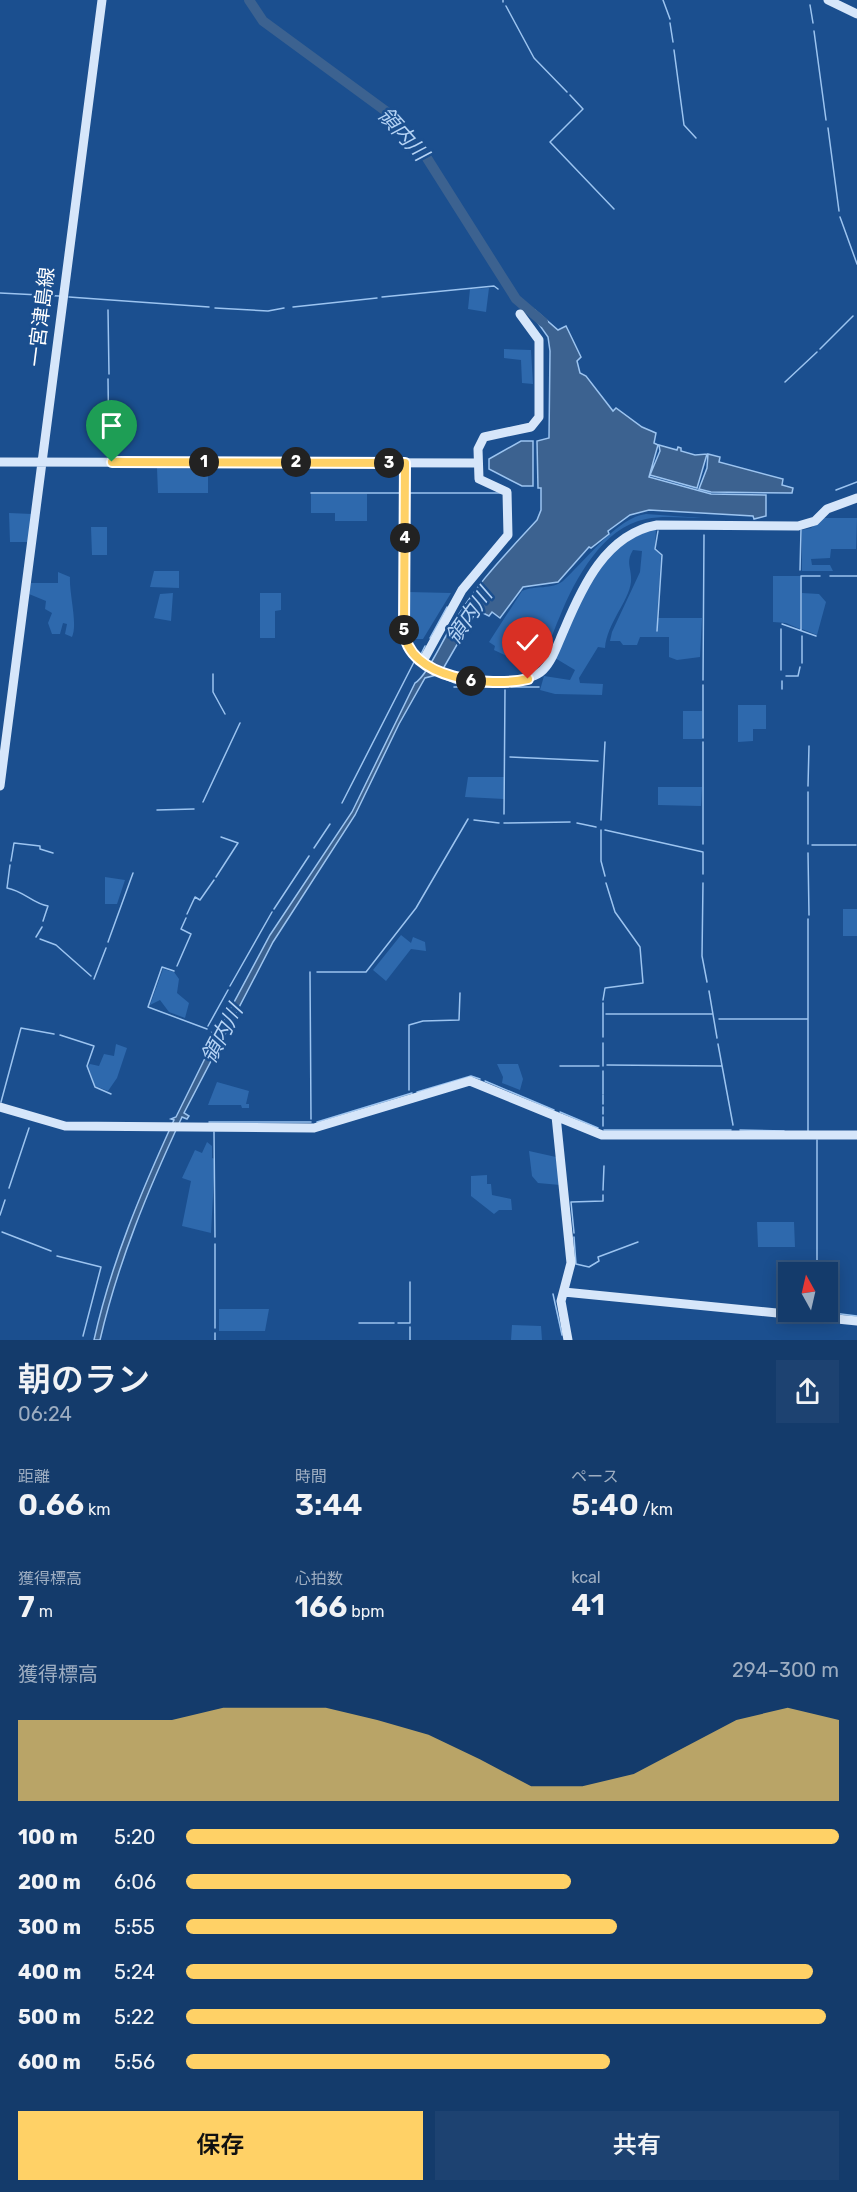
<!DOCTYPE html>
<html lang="ja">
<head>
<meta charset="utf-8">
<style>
  body { margin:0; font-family:Rubik,"Noto Sans JP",sans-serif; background:#1d4271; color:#f1f3f6; height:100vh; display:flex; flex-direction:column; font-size:22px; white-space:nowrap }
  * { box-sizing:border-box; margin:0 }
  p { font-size:20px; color:#9dadc1 }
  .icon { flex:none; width:33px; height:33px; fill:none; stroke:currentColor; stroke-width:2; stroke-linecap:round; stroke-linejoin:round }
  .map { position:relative; height:1340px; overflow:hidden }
  .sheet { display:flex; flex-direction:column; background:#143b6b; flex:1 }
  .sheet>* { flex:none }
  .needle { width:39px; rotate:352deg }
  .tools { position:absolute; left:778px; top:1262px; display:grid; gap:12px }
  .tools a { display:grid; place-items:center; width:60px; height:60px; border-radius:0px; background:#143b6b; box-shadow:0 3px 15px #0003,0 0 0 2px #33557e; font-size:30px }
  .pin { position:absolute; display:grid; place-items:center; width:51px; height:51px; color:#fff; margin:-62px -26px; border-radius:50% 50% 50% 0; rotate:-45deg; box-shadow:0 0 6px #0007 }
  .pin .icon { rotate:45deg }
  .km { position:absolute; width:30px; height:30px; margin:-15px; border-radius:50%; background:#222; color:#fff; font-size:16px; line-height:30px; text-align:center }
  .round { display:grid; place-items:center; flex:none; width:63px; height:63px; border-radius:0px; background:#1d4271 }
  .overview { display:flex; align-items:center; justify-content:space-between; height:102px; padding:0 18px }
  h1 { font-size:33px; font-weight:600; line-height:45px }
  .figures { display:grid; grid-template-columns:repeat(3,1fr); gap:9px; height:102px; padding:6px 18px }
  .figures div { display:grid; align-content:center }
  .figures b { font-size:30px; font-weight:600 }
  .figures small { font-size:16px; font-weight:400 }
  .figures p { font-size:16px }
  .chart { height:168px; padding:12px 18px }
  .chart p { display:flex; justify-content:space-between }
  .chart svg { width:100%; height:108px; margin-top:6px; fill:#ffd166; opacity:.7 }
  .button { display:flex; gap:12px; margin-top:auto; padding:12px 18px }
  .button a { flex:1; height:69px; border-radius:0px; background:#ffd166; color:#111; font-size:24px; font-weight:600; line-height:69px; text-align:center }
  .button a+a { background:#1d4271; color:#f1f3f6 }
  ul { padding:0 18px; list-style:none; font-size:20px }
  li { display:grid; grid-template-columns:96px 72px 1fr; align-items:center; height:45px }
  li i { height:15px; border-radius:8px; background:#ffd166 }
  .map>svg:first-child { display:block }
  .green { fill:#2e69ad }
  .water { fill:#3c6290; stroke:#9cc4f0; stroke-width:1.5 }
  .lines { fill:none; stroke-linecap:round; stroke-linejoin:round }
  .stream { stroke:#9cc4f0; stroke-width:1.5 }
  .river { stroke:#3c6290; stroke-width:10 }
  .secondary { stroke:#d6e6fa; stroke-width:9 }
  .route-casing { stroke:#fff; stroke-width:12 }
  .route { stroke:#ffd166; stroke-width:8 }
  .labels { text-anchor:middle; stroke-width:5; stroke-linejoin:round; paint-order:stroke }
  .street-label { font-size:20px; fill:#fff; stroke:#1b4f8f }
  .water-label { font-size:21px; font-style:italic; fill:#b5d3f5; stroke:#1b4f8f }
</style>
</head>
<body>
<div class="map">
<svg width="857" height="1340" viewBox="0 0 857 1340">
  <rect width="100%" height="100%" fill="#1b4f8f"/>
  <!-- green -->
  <path class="green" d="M489 288 486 312 468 309 470 289Z
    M504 349 531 350 533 384 522 383 521 360 504 358Z
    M157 468 208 469V493H158Z
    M311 494H367V521H335V513H311Z
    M9 513 32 514 28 542H10Z
    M646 514 702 518C684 518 664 515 646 519 603 527 575 579 560 616 552 634 547 655 532 668L494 650 495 646 489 642 522 591C535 585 552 590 563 581 583 563 619 516 646 514Z
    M823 518H857L856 549H831L830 558 811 559 812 565H830L833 571H802V530L811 528Z
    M91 527H107V555H92Z
    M656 529 655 549 661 555 657 618H702L700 657 677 660 669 657V637H640L637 645H623L620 641H610L612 632 640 572 642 551 633 550C625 563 632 568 631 582 629 601 607 623 605 648L598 647 579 678 580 683 603 684 602 695 555 694 540 690 544 676 570 680 575 670 555 658C577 608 597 544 656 529Z
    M154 571H179V588L150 587Z
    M58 572 70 577C69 594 78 624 72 637L65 634 67 624 63 623 60 634H52L48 623 52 613 45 609 46 601 29 594 31 583H58Z
    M773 576H800V629L786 623 773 622Z
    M408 592 451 593 423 639H409Z
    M173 593 171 621 154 618 160 594Z
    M260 593H281V610L275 611V638H260Z
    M802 593 819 594 826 602 817 635 802 629Z
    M738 705H766V729H753V741L738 742Z
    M683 711H702V739H683Z
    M468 777H504V799L465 797Z
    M658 787H702L701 806 658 805Z
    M105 877 125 880 117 904H105Z
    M843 909H857V936H843Z
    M401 935 411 943 413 937 425 942 426 951 411 949 386 981 373 970Z
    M163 969 174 972 179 979 177 993 189 1003 185 1018 169 1012 160 1000 150 1005Z
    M116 1044 127 1048 117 1078 108 1091 95 1086 88 1066 90 1064 99 1066 104 1054 114 1056Z
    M497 1064H518L523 1079 520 1090 502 1083 503 1077Z
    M217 1082 249 1091 246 1104H249V1108H242L241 1105H208Z
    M207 1142 212 1146V1158L215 1159 211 1233 182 1226 191 1181 182 1178 195 1150 202 1153Z
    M529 1151 556 1157 560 1185 538 1183 532 1176Z
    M487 1175V1184H491L492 1195 511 1199 512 1210H499L494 1214 471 1196V1176Z
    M757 1222H794L795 1247H758Z
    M219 1309H269L265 1331H219Z
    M512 1325 541 1326 542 1340H511Z"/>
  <!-- water -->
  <path class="water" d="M535 310 558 330 566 326 568 330 581 357 577 361 580 373 586 376 613 411 616 408 642 427 656 433 654 443 658 445 649 477 711 494 766 495V516L754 519 753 516 649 510 630 515 608 531 609 534 591 548 589 547 558 582 523 587 500 618 492 612 489 616 477 610 440 674 425 678 399 724 355 815 273 942 184 1113 189 1116 187 1119 182 1117C148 1190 118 1262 100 1340H94C111 1263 141 1192 174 1120L171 1119 176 1117 216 1036 213 1033 217 1034 270 935 352 812 415 683C425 678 440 646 447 634 474 586 501 559 537 520L541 510V488H538L537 441 549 438 550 351 548 337 531 313Z
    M521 441H533V486H522L489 469V459Z
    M659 445 677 450 678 447 681 448V451L695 455 707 454 697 488 650 475 660 451Z
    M708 454 720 457 719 462 783 479 782 485 793 488 792 493 711 492 699 489 707 468Z"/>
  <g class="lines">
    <!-- stream -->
    <path class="stream" d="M503 0V2
      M663 0 670 19
      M810 5 813 23
      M506 6 534 58 567 92
      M670 23 673 42
      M814 31 826 120
      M674 50 684 125 696 138
      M570 95 583 109 550 142 614 209
      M828 128 839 211
      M840 217 857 264
      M0 293 59 296
      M69 297 209 307
      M382 297 494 286 498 289
      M293 307 377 298
      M215 308 268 311 284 308
      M108 310 109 374
      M820 349 853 316
      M108 379 109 455
      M785 382 817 352
      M836 490 857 482
      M311 493H401
      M409 493H501
      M800 570 801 530
      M830 576H857
      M782 624 816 636
      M801 630V576H820
      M657 631 662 555 655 549 658 531
      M430 638 447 607
      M421 654 425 646
      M802 663V636
      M781 670V629
      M213 674V692L225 714
      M786 676H798L800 667
      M703 680 704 535
      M782 681V689
      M454 687H479
      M493 687H504
      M511 687H539
      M703 738V685
      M510 757 598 761
      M808 786 809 746
      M203 802 240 723
      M342 803 414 662
      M157 810 194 809
      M504 814 505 690
      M474 820 499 823
      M601 820 605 742
      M504 823 570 822
      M577 823 596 827
      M601 830V861L605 876
      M605 830 703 852V874
      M703 844V742
      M808 844V792
      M812 845H856
      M314 848 330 824
      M808 853 809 915
      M11 861 14 843 40 846V849L53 853
      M10 865 7 888C24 891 33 904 48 906L43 921
      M216 877 238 843 221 837
      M703 883 702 956 707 982
      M274 909 309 856
      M187 914 195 897 200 900 214 880
      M36 937 42 927
      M40 939 56 945 91 976
      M108 942 133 873
      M177 966 191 934 181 929 186 918
      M174 971 162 967 148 1007 207 1029
      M310 972 311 1119
      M317 972H366L416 908 468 819
      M94 979 106 948
      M230 986 272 912
      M709 991 717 1038
      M603 1000 605 988 643 983 640 947 615 912 606 883
      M603 1003V1037
      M606 1014H713
      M719 1019H807
      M208 1026 228 990
      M60 1035 94 1046 87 1066 95 1087 111 1094
      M603 1043V1066
      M718 1044 733 1125
      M607 1065 721 1066
      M560 1066H599
      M485 1081 554 1110
      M409 1090V1025L423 1021 459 1020 460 993
      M417 1092 471 1076 480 1079
      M603 1094V1071
      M1 1102 21 1028 54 1034
      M603 1104V1095
      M560 1112 598 1128
      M603 1114V1107
      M209 1122H311
      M317 1122 412 1093
      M603 1126V1117
      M604 1130H731
      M740 1130 784 1131
      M808 1131V919
      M214 1132 215 1237
      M9 1188 29 1128
      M603 1190 604 1166
      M0 1215 5 1200
      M2 1232 51 1251
      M574 1233 571 1202 603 1201V1195
      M574 1237 576 1264 589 1267 599 1261 598 1257 638 1242
      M57 1256 101 1267 83 1336
      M817 1272V1140
      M553 1294 562 1335
      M817 1311 857 1316
      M359 1323H394
      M398 1323H410V1282
      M215 1328V1244
      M215 1340V1333
      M410 1340V1327"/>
    <!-- river -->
    <path class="river" d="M249 0 263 21 387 112 425 155 516 299 543 322"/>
    <!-- secondary -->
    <path class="secondary" d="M828 0 857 14
      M0 462 478 463
      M405 463V641C413 658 438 673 455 679 474 686 529 684 543 670 553 660 558 643 564 630 582 587 606 534 657 525L798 526 815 521 827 509 857 498
      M423 661 462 590 508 535 507 492 479 479 478 449 484 437 531 427 539 417V340L520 314
      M0 786 102 0
      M0 1107 65 1126 314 1128 470 1081 602 1135H857
      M556 1116 571 1263 561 1301 568 1340
      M564 1292 857 1321"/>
  </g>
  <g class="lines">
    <!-- route casing -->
    <g class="route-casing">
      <path id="route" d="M112 462 405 463 404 630C407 679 490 688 528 679"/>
    </g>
    <!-- route -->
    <use href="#route" class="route"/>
  </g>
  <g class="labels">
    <!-- street labels -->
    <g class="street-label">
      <text transform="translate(41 317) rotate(-83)" y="7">一宮津島線</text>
    </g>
    <!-- water labels -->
    <g class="water-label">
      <text transform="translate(403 134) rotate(48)" y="7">領内川</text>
      <text transform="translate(469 616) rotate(-55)" y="7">領内川</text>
      <text transform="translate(222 1034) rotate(-62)" y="7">領内川</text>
    </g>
  </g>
</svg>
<div class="tools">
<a><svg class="needle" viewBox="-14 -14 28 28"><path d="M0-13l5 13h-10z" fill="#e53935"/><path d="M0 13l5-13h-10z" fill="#9dadc1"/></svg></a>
</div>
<div class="pin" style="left:112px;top:462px;background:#1e9e55"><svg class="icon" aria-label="arrive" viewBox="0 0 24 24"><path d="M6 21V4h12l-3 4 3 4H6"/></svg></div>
<div class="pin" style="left:528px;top:679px;background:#d93025"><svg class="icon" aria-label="check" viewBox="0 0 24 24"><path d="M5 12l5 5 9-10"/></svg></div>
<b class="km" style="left:204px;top:462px">1</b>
<b class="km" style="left:296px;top:462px">2</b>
<b class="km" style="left:389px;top:463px">3</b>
<b class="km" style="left:405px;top:538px">4</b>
<b class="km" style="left:404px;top:630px">5</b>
<b class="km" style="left:471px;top:681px">6</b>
</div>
<section class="sheet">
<div class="overview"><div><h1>朝のラン</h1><p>06:24</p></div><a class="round"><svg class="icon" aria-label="share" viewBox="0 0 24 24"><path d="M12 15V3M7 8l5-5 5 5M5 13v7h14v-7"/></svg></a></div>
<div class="figures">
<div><p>距離</p><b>0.66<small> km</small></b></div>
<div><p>時間</p><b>3:44</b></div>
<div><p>ペース</p><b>5:40<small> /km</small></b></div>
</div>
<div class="figures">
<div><p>獲得標高</p><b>7<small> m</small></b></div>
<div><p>心拍数</p><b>166<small> bpm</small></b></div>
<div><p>kcal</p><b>41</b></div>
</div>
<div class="chart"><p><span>獲得標高</span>294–300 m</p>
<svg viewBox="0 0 160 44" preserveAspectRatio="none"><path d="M0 44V11L10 11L20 11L30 11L40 6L50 6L60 6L70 11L80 17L90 27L100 38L110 38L120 33L130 22L140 11L150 6L160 11V44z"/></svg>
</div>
<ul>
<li><b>100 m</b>5:20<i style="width:100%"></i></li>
<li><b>200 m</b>6:06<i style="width:59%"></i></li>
<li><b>300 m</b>5:55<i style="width:66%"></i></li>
<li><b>400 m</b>5:24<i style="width:96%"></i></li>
<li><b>500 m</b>5:22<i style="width:98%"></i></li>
<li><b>600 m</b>5:56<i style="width:65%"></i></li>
</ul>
<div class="button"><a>保存</a><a>共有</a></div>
</section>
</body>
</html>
